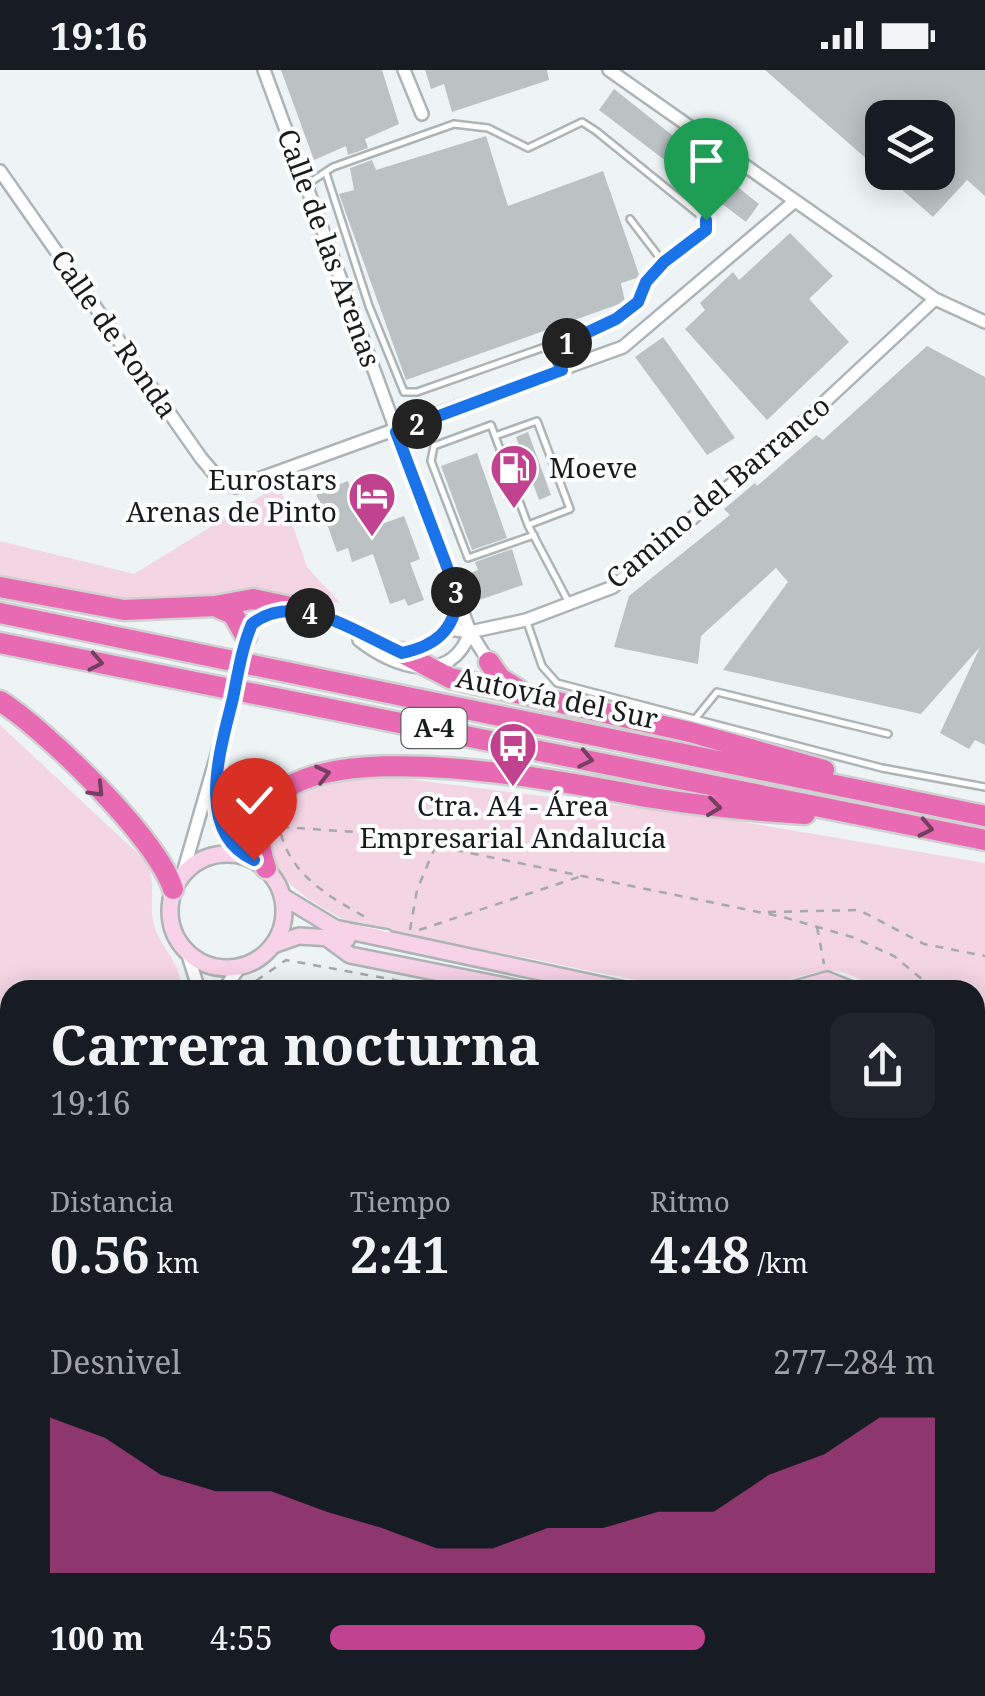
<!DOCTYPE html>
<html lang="es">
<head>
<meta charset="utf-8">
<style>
  body { margin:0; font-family:"Noto Serif",serif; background:#20242c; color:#f1f3f6; height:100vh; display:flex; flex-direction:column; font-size:38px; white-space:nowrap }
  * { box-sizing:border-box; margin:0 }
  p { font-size:32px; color:#9ea1a6 }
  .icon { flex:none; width:55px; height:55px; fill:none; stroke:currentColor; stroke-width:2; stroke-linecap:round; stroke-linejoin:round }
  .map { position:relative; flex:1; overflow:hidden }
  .side { position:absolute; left:0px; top:910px; width:985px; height:718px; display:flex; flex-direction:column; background:#171b24; border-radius:30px 30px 0 0; box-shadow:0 5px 25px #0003 }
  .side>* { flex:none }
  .buttons { position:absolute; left:865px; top:30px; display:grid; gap:20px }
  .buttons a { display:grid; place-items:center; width:90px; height:90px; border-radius:20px; background:#171b24; box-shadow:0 5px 25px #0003; font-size:50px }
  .pin { position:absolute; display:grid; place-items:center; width:85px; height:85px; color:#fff; margin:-102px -42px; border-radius:50% 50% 50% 0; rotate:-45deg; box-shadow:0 0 10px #0007 }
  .pin .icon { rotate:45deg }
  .km { position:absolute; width:50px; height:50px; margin:-25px; border-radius:50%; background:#222; color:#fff; font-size:28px; line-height:50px; text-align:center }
  .round { display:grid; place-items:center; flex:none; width:105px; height:105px; border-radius:20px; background:#20242c }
  .head { display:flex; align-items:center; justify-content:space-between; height:170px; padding:0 50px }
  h1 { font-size:55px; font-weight:700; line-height:75px }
  .stats { display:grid; grid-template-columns:repeat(3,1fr); gap:15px; height:170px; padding:10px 50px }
  .stats div { display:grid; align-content:center }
  .stats b { font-size:50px; font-weight:700 }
  .stats small { font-size:28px; font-weight:400 }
  .stats p { font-size:28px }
  .chart { height:280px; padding:20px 50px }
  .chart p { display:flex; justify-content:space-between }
  .chart svg { width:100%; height:180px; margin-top:10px; fill:#c1428e; opacity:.7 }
  ul { padding:0 50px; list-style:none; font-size:32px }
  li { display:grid; grid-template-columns:160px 120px 1fr; align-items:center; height:75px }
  li i { height:25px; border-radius:12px; background:#c1428e }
  .status { display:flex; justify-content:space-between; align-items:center; height:70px; padding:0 50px; background:#171b24; direction:ltr }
  .status svg { height:28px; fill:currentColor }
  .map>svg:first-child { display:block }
  .green { fill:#f3d5e4 }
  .building { fill:#bcc2c4; fill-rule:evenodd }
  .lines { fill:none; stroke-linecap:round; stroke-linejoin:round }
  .lane-casing { stroke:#aeb4b6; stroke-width:10 }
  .street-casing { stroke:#aeb4b6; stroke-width:16 }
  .secondary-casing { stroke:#aeb4b6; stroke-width:20 }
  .highway-casing { stroke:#d1d1d1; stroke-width:25 }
  .path { stroke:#a4a9ab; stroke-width:2.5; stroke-dasharray:8 8; stroke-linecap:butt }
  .lane { stroke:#fff; stroke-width:5 }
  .street { stroke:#fff; stroke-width:11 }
  .secondary { stroke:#f8d2e8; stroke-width:15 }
  .highway { stroke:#e76ab2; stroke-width:20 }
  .street-bridge-casing { stroke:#aeb4b6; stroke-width:16; stroke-linecap:butt }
  .street-bridge { stroke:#fff; stroke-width:11 }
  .oneway { stroke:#753f5f }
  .route-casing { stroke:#fff; stroke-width:20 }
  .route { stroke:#1a73e8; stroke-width:12 }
  .labels { text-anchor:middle; stroke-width:8; stroke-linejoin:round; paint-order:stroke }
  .shield { fill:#fff; stroke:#5d5f5f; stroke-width:2.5 }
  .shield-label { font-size:25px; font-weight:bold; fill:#181b1b }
  .street-label { font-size:28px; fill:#181b1b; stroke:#fff }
  .poi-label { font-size:28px; fill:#181b1b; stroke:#fff; text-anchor:start }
</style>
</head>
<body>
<div class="status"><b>19:16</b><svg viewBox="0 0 49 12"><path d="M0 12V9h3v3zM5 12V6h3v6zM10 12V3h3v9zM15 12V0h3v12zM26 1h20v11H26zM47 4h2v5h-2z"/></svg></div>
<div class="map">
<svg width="985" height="1626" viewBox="0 0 985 1626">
  <rect width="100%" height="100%" fill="#eef4f6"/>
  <!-- green -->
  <path class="green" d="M279 415 307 497 340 533 231 524 131 534 0 508V471L134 504Z
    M0 655 147 792C157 814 148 834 154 855 161 879 183 895 181 920H10V1618H82L80 1626H0Z
    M391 707 719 748 985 793V968L975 966V920H871C833 877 787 920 744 920 660 920 597 901 517 886 466 876 416 868 365 859 334 845 268 814 269 773 270 763 273 751 275 741L319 713Z"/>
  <!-- building -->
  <path class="building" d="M281 0H382L399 54 365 69 368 78 348 85 346 76 314 90Z
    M425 0H547L549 10 452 42 444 14 431 19Z
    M765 0H985V126L967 110 933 147ZM882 48H938V102H882Z
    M614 19 759 134 746 152 599 40Z
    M486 66 508 136 603 101 640 207 621 213 625 232 406 310 339 124 354 120 350 98 372 90 376 100Z
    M790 163 833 206 809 229 849 272 767 350 685 259 705 240 700 233 733 202 739 210Z
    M663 267 735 368 707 385 635 287Z
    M927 276 985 307V675L975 670 969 679 940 663 980 577 921 644 723 600 788 512 776 498 701 566 698 594 614 577 629 526 730 445 724 439 755 413 757 416 816 365 823 370Z
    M528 362 551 425 539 430 516 367Z
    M477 383 507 468 472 480 441 396Z
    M348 411 365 460 404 446 420 489 410 493 424 530 408 536 405 529 390 534 373 484 352 492 348 478 337 482 316 423Z
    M512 479 523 515 479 530 470 503 478 500 475 492Z
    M975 1494 985 1496 983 1626H975Z"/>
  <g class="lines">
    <!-- lane casing -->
    <g class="lane-casing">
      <path id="lane" d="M326 103 369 236 404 322H417L542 278 552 279
        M306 115 333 97 454 54 488 58 528 78 582 52 596 61 706 150V161L663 192 646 213 638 231 616 249 552 279 561 297
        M630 149 663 192
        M495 366 537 351 570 439 528 455
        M534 465 468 488 431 391 434 376 491 355 528 455 568 531
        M527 552 542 596 557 613 882 698 985 717
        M695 649 717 622 888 664
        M347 856 388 863
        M975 982 985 986
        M975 1011 985 1013"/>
    </g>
    <!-- street casing -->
    <g class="street-casing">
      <path id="street" d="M264 0 470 562 489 592
        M404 0 422 44
        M609 0 935 229 985 252
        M0 101 201 388 223 414 236 417 623 277 795 131
        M448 559 470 562 526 550 613 517 802 353 935 229
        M247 566C272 506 363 566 402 583 434 577 452 563 457 530
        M359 570C394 598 451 617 470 562
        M216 717 222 752 241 785
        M183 803 229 643
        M187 882 199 920
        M223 920 240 897
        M0 1229 10 1231
        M975 1415 985 1417
        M975 1447 985 1449
        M93 1626 95 1618"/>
    </g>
    <!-- secondary casing -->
    <g class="secondary-casing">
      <path id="secondary" d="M170 841a57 57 0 1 1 114 0a57 57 0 1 1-114 0Z
        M282 826 335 858 625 920
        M328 869 350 885 525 920
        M273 875 299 866 347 869
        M792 920 827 910 852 920
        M975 991 985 993
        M667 1626 669 1618
        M700 1626 701 1618"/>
    </g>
    <!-- highway casing -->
    <g class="highway-casing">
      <path id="highway" d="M0 517 124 540 215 536 233 544 246 567
        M215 536 253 529 300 539
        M0 543 985 746
        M0 573 985 770
        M402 583 450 608 690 662 824 700
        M489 592 500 608 519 620
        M0 631C46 660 157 768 173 819
        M266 798C207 632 579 716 653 728 703 736 753 741 805 744"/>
    </g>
    <!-- path -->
    <path class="path" d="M281 757 372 763 783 847 852 867 894 886 935 920
      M281 764C292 807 333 829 369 849
      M768 842 859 840 924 874 985 886
      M817 857 824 894
      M410 860 417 820 435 777
      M419 860 582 806
      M243 920 286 890 400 911 401 907
      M975 954 985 959
      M0 1092 10 1081
      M0 1203 10 1208
      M0 1265 10 1263
      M0 1365 10 1339"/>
    <!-- lane -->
    <use href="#lane" class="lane"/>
    <!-- street -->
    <use href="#street" class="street"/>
    <!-- secondary -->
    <use href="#secondary" class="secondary"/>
    <!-- highway -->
    <use href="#highway" class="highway"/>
    <!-- street-bridge casing -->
    <g class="street-bridge-casing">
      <path id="street-bridge" d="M229 643 246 567"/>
    </g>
    <!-- street-bridge -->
    <use href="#street-bridge" class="street-bridge"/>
  </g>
  <!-- one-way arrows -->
  <defs><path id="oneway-chevron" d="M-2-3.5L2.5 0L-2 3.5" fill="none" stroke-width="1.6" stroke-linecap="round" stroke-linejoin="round" transform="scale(2.5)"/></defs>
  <g class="oneway">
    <use href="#oneway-chevron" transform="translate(96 592) rotate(11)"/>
    <use href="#oneway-chevron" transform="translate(586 689) rotate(12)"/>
    <use href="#oneway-chevron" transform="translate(323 704) rotate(-13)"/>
    <use href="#oneway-chevron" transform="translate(97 720) rotate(46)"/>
    <use href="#oneway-chevron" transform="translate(714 737) rotate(7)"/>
    <use href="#oneway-chevron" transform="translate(926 758) rotate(11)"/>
  </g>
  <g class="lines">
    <!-- route casing -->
    <g class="route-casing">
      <path id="route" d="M254 790C193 762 221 678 233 628 238 603 242 577 252 554 296 519 357 563 402 583 435 576 454 561 458 526L396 362 562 300 552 279 616 249 638 232 646 212 664 192 706 160V150"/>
    </g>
    <!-- route -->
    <use href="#route" class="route"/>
  </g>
  <!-- icons -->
  <defs>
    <g id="fuel-pin" transform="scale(2.5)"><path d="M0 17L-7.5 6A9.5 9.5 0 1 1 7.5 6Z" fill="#c1428e" stroke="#fff"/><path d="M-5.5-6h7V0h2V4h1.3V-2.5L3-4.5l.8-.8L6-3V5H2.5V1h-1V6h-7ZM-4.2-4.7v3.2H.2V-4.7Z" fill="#fff"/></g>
    <g id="hotel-pin" transform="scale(2.5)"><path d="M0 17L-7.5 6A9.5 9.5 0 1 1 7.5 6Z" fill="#c1428e" stroke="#fff"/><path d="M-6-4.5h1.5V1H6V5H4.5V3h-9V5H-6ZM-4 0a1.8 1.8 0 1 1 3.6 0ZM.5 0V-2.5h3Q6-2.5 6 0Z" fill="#fff"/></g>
    <g id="bus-pin" transform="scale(2.5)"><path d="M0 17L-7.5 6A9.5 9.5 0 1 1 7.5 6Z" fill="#c1428e" stroke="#fff"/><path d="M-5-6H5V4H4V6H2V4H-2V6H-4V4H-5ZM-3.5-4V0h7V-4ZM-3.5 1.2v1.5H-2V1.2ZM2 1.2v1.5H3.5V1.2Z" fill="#fff"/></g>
  </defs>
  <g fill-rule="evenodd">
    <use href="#fuel-pin" x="514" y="398"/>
    <use href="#hotel-pin" x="372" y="426"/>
    <use href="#bus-pin" x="513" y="676"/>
  </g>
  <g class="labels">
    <!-- shield labels -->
    <rect class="shield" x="401.5" y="638" width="65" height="40" rx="8"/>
    <g class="shield-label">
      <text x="434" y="667">A-4</text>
    </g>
    <!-- street labels -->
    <g class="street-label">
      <text transform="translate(329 178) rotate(70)" y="10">Calle de las Arenas</text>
      <text transform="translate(114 264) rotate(55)" y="10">Calle de Ronda</text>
      <text transform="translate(718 422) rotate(-40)" y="10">Camino del Barranco</text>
      <text transform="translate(557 628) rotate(12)" y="10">Autovía del Sur</text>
    </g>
    <!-- poi labels -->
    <g class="poi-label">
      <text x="549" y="408">Moeve</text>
      <text x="337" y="420" text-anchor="end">Eurostars<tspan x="337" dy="32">Arenas de Pinto</tspan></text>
      <text x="513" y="746" text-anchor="middle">Ctra. A4 - Área<tspan x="513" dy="32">Empresarial Andalucía</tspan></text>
    </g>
  </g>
</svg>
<div class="buttons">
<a><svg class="icon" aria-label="layers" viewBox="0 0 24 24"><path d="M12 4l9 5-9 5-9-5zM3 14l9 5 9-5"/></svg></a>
</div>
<div class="pin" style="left:706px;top:150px;background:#1e9e55"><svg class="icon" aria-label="arrive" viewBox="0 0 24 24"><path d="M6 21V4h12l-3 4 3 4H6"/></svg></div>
<div class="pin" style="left:254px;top:790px;background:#d93025"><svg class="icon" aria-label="check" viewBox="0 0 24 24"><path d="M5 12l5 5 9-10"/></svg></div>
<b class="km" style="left:567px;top:273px">1</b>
<b class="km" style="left:417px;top:354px">2</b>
<b class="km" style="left:456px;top:522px">3</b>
<b class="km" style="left:310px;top:543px">4</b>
<section class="side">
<div class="head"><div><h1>Carrera nocturna</h1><p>19:16</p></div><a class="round"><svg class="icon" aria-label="share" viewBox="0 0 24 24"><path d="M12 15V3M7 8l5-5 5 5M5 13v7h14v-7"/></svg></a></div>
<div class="stats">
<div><p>Distancia</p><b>0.56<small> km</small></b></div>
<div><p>Tiempo</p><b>2:41</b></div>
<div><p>Ritmo</p><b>4:48<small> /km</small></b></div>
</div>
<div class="chart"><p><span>Desnivel</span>277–284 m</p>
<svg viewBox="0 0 160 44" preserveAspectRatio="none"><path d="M0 44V6L10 11L20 20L30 24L40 24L50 29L60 33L70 38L80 38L90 33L100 33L110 29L120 29L130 20L140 15L150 6L160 6V44z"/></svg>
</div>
<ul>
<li><b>100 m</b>4:55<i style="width:62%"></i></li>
</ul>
</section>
</div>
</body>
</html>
